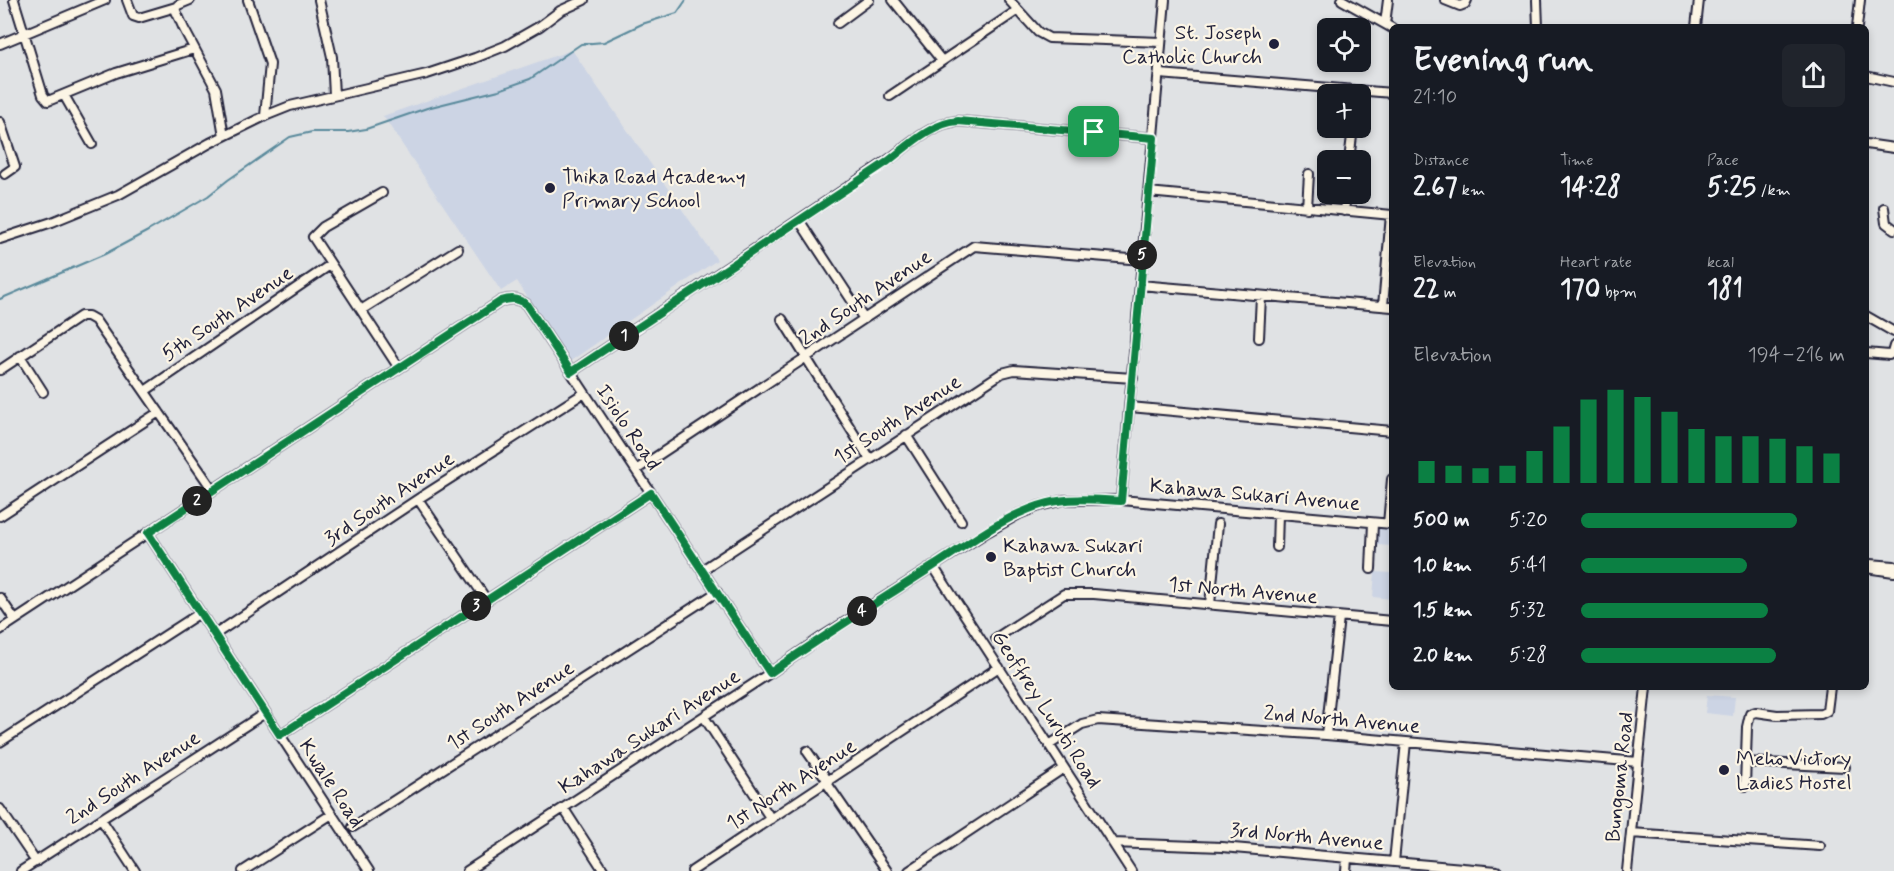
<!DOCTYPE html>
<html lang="en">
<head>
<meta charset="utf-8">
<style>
  body { margin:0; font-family:Mynerve,sans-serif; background:#20242c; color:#f1f3f6; height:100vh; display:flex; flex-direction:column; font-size:22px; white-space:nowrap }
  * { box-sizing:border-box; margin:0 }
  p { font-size:20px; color:#9ea1a6 }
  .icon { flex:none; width:33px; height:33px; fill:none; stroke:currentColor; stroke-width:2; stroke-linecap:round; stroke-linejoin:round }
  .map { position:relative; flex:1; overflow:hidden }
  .drawer { position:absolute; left:1389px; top:24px; width:480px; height:666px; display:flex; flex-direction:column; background:#171b24; border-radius:9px; box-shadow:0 3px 9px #0003 }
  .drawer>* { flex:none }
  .fabs { position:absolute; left:1317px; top:18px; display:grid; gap:12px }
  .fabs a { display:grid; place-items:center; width:54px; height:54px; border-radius:9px; background:#171b24; box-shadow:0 3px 9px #0003; font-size:30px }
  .pin { position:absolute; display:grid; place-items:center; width:51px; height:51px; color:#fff; margin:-26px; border-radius:12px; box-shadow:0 3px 9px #0006 }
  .km { position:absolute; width:30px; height:30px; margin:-15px; border-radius:50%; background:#222; color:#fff; font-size:16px; line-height:30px; text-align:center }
  .round { display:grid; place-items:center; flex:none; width:63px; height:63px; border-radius:9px; background:#20242c }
  .summary { display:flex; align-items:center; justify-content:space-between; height:102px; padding:0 24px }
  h1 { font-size:33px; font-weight:800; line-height:45px }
  .figures { display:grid; grid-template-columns:repeat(3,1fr); gap:9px; height:102px; padding:6px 24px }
  .figures div { display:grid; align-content:center }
  .figures b { font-size:26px; font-weight:800 }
  .figures small { font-size:16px; font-weight:400 }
  .figures p { font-size:16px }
  .chart { height:168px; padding:12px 24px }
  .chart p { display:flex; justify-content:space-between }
  .chart svg { width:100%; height:108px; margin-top:6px; stroke:#0b8043; stroke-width:6 }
  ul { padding:0 24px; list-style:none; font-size:20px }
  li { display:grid; grid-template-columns:96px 72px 1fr; align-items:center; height:45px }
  li i { height:15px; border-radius:8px; background:#0b8043 }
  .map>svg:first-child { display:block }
  .built { fill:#ccd4e4 }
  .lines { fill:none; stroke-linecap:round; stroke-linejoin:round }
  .stream { stroke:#59899b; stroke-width:2 }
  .street-casing { stroke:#22223b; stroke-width:12 }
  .street { stroke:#fcf5e5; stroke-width:8 }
  .route-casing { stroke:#fff; stroke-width:12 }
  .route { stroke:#0b8043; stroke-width:8 }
  .poi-dot { fill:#22223b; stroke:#fcf5e5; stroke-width:2 }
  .labels { text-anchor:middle; stroke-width:4.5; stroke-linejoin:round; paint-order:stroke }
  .poi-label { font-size:21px; fill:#22223b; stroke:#fcf5e5; text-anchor:start }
  .street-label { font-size:21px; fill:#22223b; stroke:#fcf5e5 }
</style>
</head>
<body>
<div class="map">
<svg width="1894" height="871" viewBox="0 0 1894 871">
  <rect width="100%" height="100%" fill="#e0e2e4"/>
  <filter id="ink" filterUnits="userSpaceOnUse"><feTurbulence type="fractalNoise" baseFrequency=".0167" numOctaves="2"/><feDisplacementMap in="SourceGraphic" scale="12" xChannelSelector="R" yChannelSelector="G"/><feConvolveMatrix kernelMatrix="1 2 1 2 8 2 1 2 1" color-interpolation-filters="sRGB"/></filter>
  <g filter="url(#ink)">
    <!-- built -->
    <path class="built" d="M572 50 717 260 569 362 517 281 501 291 383 116Z
      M1378 528 1392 529V546L1377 545Z
      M1375 572 1392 573V599L1373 597Z
      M1707 695 1735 697 1733 716 1705 713Z"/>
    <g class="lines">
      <!-- stream -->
      <path class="stream" d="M0 299 105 254 148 231 208 196 228 180 290 137 312 132H348L366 129 427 108 499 90 530 79 581 44 604 42 642 24 677 13 686 0"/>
      <!-- street casing -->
      <g class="street-casing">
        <path id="street" d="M14 0 43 95 48 101 116 73 194 49
          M127 0 133 16 139 18 176 7
          M190 0 178 5 175 9 184 29 216 89 224 136
          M248 0 270 64 265 116
          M319 0 332 57 334 95
          M893 0 942 61
          M1009 0 1038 32 1049 38 1161 42
          M1342 0 1392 28
          M1445 0 1460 6 1465 4 1467 0
          M1537 0 1538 27
          M838 23 869 0
          M1385 24 1388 0
          M1696 27 1699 0
          M1857 27 1860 0
          M0 44 105 0
          M1160 74 1392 93
          M1866 76 1894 82
          M64 95 92 144
          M890 96 1018 10
          M0 122 15 167 5 174
          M1866 144 1894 148
          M1349 160 1353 128
          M1148 192 1392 215
          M382 193 323 227 313 237 399 368
          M1307 208 1309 174
          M1884 208 1886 223 1894 229
          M1344 211 1346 194
          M799 220 864 319
          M0 239 52 222 118 195 210 143 265 116 290 106 427 74 475 58 505 46 540 26 560 11 584 0
          M1140 285 1392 307
          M1383 306 1391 215
          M361 310 458 249
          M1866 316 1894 332
          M782 319 869 458
          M1259 338 1261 296
          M1866 353 1889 355 1892 353 1894 346
          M20 356 43 392
          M0 370 81 316H88L95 320 213 490
          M571 372 887 161C908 146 931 123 958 121L1153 138
          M145 391 330 265
          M1130 407 1392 431
          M906 435 961 521
          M636 470 974 246 1142 260
          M418 499 486 599
          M1121 500 1165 0
          M0 516 159 412
          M1388 524 1392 479
          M148 533 369 871
          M1277 547 1278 514
          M1870 564 1894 566
          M933 566 1131 871
          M1866 568 1894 572
          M1371 569 1373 523
          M702 570 1002 373 1014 370 1133 378
          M0 598 15 620
          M1210 604 1218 524
          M0 630 501 301C511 298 517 298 526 304L770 673
          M214 635 418 499 584 393
          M996 638 1064 594H1094L1392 621
          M704 717 771 819
          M280 735 651 493
          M1326 735 1339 617
          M0 742 200 613
          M1049 745 1082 724 1098 720 1326 735 1638 762
          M807 751 828 781
          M1746 762 1845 767
          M826 782 887 871
          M1745 786 1747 727 1750 714 1756 712 1777 715 1821 714 1827 711 1830 687
          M0 809 36 862
          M564 809 604 871
          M101 819 135 871
          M353 827 717 592
          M1631 833 1820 846
          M1113 843 1222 847 1497 871
          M1394 862 1406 742
          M21 871 265 713
          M243 871 332 814
          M467 871 770 673 825 635 987 532 1019 514 1039 506 1064 500H1121L1392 524
          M692 871 999 667
          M909 871 1064 768
          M1346 871 1347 859
          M1627 871 1646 687"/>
      </g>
      <!-- street -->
      <use href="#street" class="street"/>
    </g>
  </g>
  <g class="lines" filter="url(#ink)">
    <!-- route casing -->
    <g class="route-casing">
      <path id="route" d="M958 121 1154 138 1121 501C1097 500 1071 497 1048 503 1005 514 969 544 932 567 878 602 823 636 770 673L651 493 280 735 148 533 501 301C511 298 517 298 526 304L571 372 887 162C908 146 931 123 958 121Z"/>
    </g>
    <!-- route -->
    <use href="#route" class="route"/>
  </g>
  <!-- markers -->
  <g class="poi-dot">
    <circle cx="1274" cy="44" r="6"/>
    <circle cx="550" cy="188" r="6"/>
    <circle cx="991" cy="557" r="6"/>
    <circle cx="1724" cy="770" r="6"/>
  </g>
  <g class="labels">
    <!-- poi labels -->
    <g class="poi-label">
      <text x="1262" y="39" text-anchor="end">St. Joseph<tspan x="1262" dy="24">Catholic Church</tspan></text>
      <text x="562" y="183">Thika Road Academy<tspan x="562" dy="24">Primary School</tspan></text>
      <text x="1003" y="552">Kahawa Sukari<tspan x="1003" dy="24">Baptist Church</tspan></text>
      <text x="1736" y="765">Meho Victory<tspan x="1736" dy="24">Ladies Hostel</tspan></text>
    </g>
    <!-- street labels -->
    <g class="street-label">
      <text transform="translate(865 297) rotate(-34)" y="7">2nd South Avenue</text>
      <text transform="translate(227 313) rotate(-34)" y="7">5th South Avenue</text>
      <text transform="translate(897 419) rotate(-33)" y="7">1st South Avenue</text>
      <text transform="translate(629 427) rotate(56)" y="7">Isiolo Road</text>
      <text transform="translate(1255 494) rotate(5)" y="7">Kahawa Sukari Avenue</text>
      <text transform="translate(389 498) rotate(-34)" y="7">3rd South Avenue</text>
      <text transform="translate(1243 590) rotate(5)" y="7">1st North Avenue</text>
      <text transform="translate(510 705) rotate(-33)" y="7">1st South Avenue</text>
      <text transform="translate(1047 709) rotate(57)" y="7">Geoffrey Luruti Road</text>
      <text transform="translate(1342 719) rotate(5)" y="7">2nd North Avenue</text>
      <text transform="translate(649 731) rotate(-33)" y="7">Kahawa Sukari Avenue</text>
      <text transform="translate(133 777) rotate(-33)" y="7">2nd South Avenue</text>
      <text transform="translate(1619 777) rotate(-84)" y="7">Bungoma Road</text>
      <text transform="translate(332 783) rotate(57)" y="7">Kwale Road</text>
      <text transform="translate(791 784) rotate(-33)" y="7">1st North Avenue</text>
      <text transform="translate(1307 836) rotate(5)" y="7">3rd North Avenue</text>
    </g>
  </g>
</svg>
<div class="fabs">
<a><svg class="icon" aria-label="locate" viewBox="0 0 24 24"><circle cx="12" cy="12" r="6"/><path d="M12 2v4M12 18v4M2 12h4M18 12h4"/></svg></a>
<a>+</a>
<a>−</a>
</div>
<div class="pin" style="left:1094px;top:132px;background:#1e9e55"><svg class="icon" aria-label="arrive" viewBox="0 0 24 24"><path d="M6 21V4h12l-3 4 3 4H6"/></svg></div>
<b class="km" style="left:624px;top:336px">1</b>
<b class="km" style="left:197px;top:501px">2</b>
<b class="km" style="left:476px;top:606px">3</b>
<b class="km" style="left:862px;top:611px">4</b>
<b class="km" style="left:1142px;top:255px">5</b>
<section class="drawer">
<div class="summary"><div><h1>Evening run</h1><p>21:10</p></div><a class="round"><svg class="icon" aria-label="share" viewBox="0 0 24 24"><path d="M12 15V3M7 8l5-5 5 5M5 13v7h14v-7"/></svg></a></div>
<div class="figures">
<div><p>Distance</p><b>2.67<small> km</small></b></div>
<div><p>Time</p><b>14:28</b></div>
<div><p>Pace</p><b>5:25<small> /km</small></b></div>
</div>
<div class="figures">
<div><p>Elevation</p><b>22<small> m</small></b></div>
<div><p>Heart rate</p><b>170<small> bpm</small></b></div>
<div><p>kcal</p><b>181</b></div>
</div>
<div class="chart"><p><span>Elevation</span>194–216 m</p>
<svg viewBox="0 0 160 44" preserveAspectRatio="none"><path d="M5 44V35M15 44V37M25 44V38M35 44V37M45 44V31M55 44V21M65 44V10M75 44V6M85 44V9M95 44V15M105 44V22M115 44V25M125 44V25M135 44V26M145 44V29M155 44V32"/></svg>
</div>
<ul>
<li><b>500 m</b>5:20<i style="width:82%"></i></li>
<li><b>1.0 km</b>5:41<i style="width:63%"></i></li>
<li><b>1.5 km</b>5:32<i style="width:71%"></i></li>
<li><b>2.0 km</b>5:28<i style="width:74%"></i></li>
</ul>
</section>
</div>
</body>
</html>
